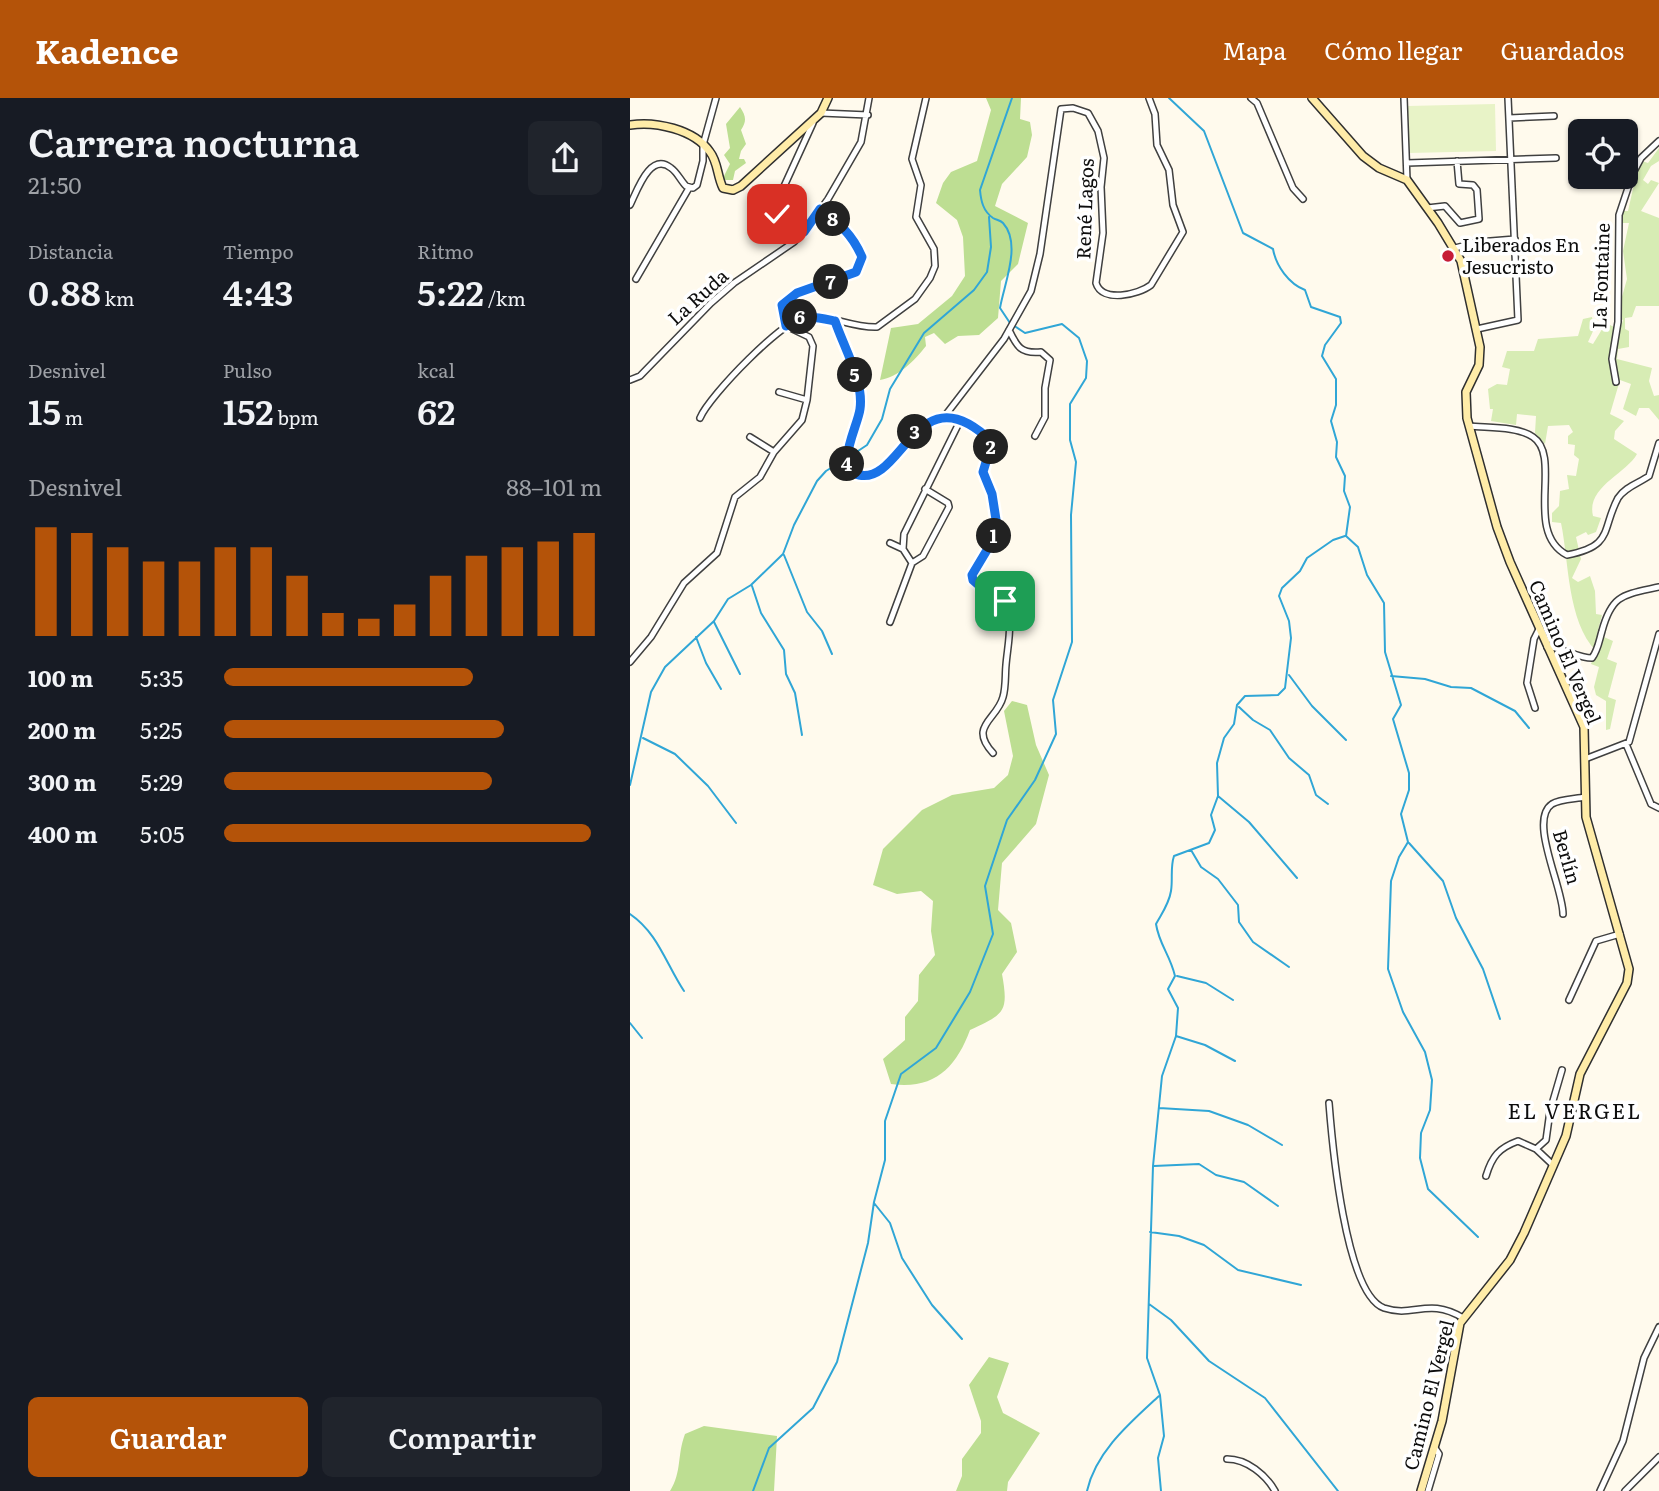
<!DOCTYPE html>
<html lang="es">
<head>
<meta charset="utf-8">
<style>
  body { margin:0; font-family:Literata,serif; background:#20242c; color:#f1f3f6; height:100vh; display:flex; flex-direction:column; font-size:26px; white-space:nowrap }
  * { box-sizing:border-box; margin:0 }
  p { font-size:23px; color:#9ea1a6 }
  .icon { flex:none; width:38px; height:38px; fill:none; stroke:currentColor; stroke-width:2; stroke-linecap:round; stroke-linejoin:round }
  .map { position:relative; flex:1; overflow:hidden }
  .drawer { display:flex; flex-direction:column; background:#171b24; width:630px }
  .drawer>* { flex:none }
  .tools { position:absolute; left:938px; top:21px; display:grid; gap:14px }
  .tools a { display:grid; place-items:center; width:70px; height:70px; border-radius:10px; background:#171b24; box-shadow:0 2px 5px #0004; font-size:35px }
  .pin { position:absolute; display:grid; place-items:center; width:60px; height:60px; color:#fff; margin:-30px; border-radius:14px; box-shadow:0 4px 10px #0006 }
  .km { position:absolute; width:35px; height:35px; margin:-18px; border-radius:50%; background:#222; color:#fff; font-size:19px; line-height:35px; text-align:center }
  .round { display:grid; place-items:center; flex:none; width:74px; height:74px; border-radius:10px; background:#20242c }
  .overview { display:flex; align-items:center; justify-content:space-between; height:119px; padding:0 28px }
  h1 { font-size:38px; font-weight:600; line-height:52px }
  .figures { display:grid; grid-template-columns:repeat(3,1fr); gap:10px; height:119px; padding:7px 28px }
  .figures div { display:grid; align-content:center }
  .figures b { font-size:35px; font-weight:600 }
  .figures small { font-size:19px; font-weight:400 }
  .figures p { font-size:19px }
  .chart { height:196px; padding:14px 28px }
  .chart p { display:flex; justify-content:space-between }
  .chart svg { width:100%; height:126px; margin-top:7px; stroke:#b45309; stroke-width:6 }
  .action { display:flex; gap:14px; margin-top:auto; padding:14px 28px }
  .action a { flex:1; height:80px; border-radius:10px; background:#b45309; color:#fff; font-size:28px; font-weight:600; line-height:80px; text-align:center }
  .action a+a { background:#20242c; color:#f1f3f6 }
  ul { padding:0 28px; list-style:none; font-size:23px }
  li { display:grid; grid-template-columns:112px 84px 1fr; align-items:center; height:52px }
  li i { height:18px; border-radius:9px; background:#b45309 }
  header { display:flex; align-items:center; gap:42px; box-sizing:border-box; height:98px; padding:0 35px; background:#b45309; color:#fff }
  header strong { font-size:33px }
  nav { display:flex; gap:38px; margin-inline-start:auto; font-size:24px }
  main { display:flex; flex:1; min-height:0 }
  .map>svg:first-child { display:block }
  .green { fill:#d7ecb4 }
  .forest { fill:#bdde92 }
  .pitch { fill:#e8f3c7 }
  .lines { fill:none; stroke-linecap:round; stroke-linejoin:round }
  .stream { stroke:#30a6d6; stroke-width:2 }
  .street-casing { stroke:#404040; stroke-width:8 }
  .secondary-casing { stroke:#2f2f2f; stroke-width:10 }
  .street { stroke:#fff; stroke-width:5 }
  .secondary { stroke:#ffeca8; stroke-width:7 }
  .route-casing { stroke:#fff; stroke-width:14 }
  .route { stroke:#1a73e8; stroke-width:9 }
  .poi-dot { fill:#c61c37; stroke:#fff; stroke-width:2.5 }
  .labels { text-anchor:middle; stroke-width:7; stroke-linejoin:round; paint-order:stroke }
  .street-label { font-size:19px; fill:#0d0d0d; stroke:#fff }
  .poi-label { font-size:19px; fill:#0d0d0d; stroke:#fff; text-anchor:start }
  .neighbourhood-label { font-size:21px; letter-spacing:2px; fill:#0d0d0d; stroke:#fff }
</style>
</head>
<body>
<header>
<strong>Kadence</strong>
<nav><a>Mapa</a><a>Cómo llegar</a><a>Guardados</a></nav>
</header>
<main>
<section class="drawer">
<div class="overview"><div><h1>Carrera nocturna</h1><p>21:50</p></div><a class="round"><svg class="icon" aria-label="share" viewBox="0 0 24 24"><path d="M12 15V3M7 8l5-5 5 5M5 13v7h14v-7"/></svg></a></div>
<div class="figures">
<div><p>Distancia</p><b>0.88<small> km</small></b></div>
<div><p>Tiempo</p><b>4:43</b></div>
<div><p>Ritmo</p><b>5:22<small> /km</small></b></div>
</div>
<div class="figures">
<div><p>Desnivel</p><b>15<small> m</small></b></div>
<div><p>Pulso</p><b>152<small> bpm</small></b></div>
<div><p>kcal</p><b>62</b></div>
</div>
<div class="chart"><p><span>Desnivel</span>88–101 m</p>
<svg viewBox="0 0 160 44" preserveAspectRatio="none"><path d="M5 44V6M15 44V8M25 44V13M35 44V18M45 44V18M55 44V13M65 44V13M75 44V23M85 44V36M95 44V38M105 44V33M115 44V23M125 44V16M135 44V13M145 44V11M155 44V8"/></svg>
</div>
<ul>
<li><b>100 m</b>5:35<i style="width:66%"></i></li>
<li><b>200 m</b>5:25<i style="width:74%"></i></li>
<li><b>300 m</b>5:29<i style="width:71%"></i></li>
<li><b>400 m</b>5:05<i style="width:97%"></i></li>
</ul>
<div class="action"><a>Guardar</a><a>Compartir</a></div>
</section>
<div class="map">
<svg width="1029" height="1393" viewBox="0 0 1029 1393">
  <rect width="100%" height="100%" fill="#fffaed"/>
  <!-- green -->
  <path class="green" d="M1029 50V63L1021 68 1013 82 1018 86 1021 82 1029 85 1011 113 1029 120V208H1006L1002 219 995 220V231L999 233V249L988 251 987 261 1022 270 1019 283 1024 298 1029 297V322L1019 310H1009L1006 318 993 311 1001 286 990 282 980 316 994 323 985 333 984 341 1007 356C996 376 956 389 963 418L971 420 966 434 958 437 956 434 946 439 951 461 942 480 948 484 960 478 965 493 966 516 972 517 967 536 983 543 977 561 987 565 978 599 986 602 980 631 976 632V603L966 597 964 589 969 569 961 566 966 553C937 523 939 463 931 425L922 424V415L929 408 930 393 939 391 937 377 946 378 949 361 944 357 945 347 938 346V338L943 334 939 327 918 328 915 346 905 335 906 318 887 316 886 327 861 323 863 311H860L858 291 867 286 877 287 880 271 872 269 877 253H904L908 241 948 238 953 221 962 219 964 231 958 244 963 246 974 228 980 227 990 232 993 222 986 220 997 181 993 153 999 125H991L990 113H998L1007 73 1012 63 1018 65Z"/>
  <!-- forest -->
  <path class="forest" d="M356 0H391L390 21 400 24 402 37 397 59 372 86 365 108 398 125 388 166 371 183 368 220 349 237 328 238 315 246 304 235 295 239 296 248C284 263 269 279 250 282L261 230 288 226 322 198 335 178 333 139 327 122 306 105 313 85 321 74 347 63 361 12Z
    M110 9C116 18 117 23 111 32L116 46 111 53 109 61H114L116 65 105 73 103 82H92L100 66 94 57 100 50 96 26Z
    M382 603 397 607 406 647 419 677 406 726 372 765 368 812 381 825 387 854 372 876C379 915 374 916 340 932 326 970 304 992 261 986L253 961 275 942V919L288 903 289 877 305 857 301 833 303 803 291 793 267 796 243 787 253 751 292 712 322 697 364 690 378 677 383 658 374 613Z
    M359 1259 379 1265 367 1299 373 1315 410 1335 378 1384 377 1393H326L332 1378V1361L351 1335V1323L339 1287Z
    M74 1328 147 1338 144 1393H40C52 1374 47 1357 55 1336Z"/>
  <!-- pitch -->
  <path class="pitch" d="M865 6 866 53 779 55 778 8Z"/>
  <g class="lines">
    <!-- stream -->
    <path class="stream" d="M539 0 574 33 613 135 643 151C646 168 659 186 675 192L681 209 710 219 711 225 695 247 692 258 706 281V307L701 323 707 344 706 359 715 378 714 393 720 409 716 438 728 449 737 477 754 505 755 554 771 607 763 621 779 675V692L771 716 778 744 769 759 761 783 758 871 773 914 795 954 802 982 800 1012 791 1035 790 1060 798 1091 848 1139
      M219 359 237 347 252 321 260 291 294 235 344 192 357 174 361 149 359 119
      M154 457 177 514 192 533 202 556
      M122 488 131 515 154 552 156 576 165 595 172 637
      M84 524 110 576
      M66 539 76 565 91 591
      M659 577 682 608 716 642
      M761 578 795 581 821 589 841 590 885 613 899 630
      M609 609 623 622 640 632 659 660 679 677 686 697 698 706
      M13 640 45 656 78 688 106 725
      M0 687 21 594 35 569 84 523 98 501 121 487 153 456 164 427 187 383 196 373 214 362
      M588 698 619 724 667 780
      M779 745 813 783 826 820 853 871 870 921
      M561 752 571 769 588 781 608 807 609 824 623 844 659 869
      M0 816C28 835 36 866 54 893
      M547 878 576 885 603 902
      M0 925 12 940
      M546 938 575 947 605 963
      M529 1010 579 1013 618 1027 652 1047
      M524 1068 569 1066 586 1077 614 1084 648 1108
      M244 1105 260 1125 272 1160 302 1207 332 1241
      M520 1134 549 1138 574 1147 608 1172 671 1187
      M519 1206 541 1222 579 1263 635 1300 708 1393
      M123 1393 139 1350 183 1310 207 1264 238 1145 244 1104 255 1062V1023L271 976 306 950 340 894 363 836 355 788 377 722 405 682 426 636 423 602 442 544 441 417 446 364 440 342V306L456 280 457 263 449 240 432 226 395 235 380 225 370 210C374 186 392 146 373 125 370 122 366 122 363 120 353 113 351 103 350 92L382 0
      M457 1393C466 1353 501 1324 529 1298
      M531 1393 528 1360 534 1338 530 1297 517 1260 523 1068 532 978 546 938 548 910 538 891 545 878C540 857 529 846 526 826 532 815 539 806 541 793 543 781 540 770 544 758L579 745 585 732 581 717 588 698 587 665 594 640 604 626 607 607 615 598 648 597 655 590 661 540 659 523 649 498 652 490 670 473 677 460 703 442 715 438"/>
    <!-- street casing -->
    <g class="street-casing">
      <path id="street" d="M621 0 627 5 663 90 673 101
        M774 0 777 82
        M191 15 238 17
        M879 20 924 18
        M777 65 926 60
        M0 107C7 93 20 53 41 70 47 74 51 83 56 88L63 90 67 87 73 63V47L86 0
        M797 110 815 108 830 125 849 121 847 92 843 87 829 86 827 63
        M174 134 147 116 145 108 183 25
        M825 150 848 144 885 141
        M6 181 59 90
        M205 223C214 250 234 283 230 311 228 328 203 372 229 377 273 387 287 272 362 343L353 374 362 396 367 428 363 442 342 477 343 482 351 489H367C387 511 378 542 376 567 375 577 376 589 373 599 367 622 338 628 363 655
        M156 228 152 207C169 190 196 186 219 178 253 158 208 124 190 111
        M847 231 888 222 878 0
        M379 232C387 249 391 256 411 254L420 262 415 290V319L405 338
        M0 282 10 278 81 205 104 185 164 144 174 134 198 101 231 44 239 0
        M986 284 982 261 988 224 989 117 1003 75 1011 60 1029 43
        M149 294 177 302
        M314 319 374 241 401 193 410 156 431 11 443 10 458 15 468 33 474 60 471 89 473 135 466 185C472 205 508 197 521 187L553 134 543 107 539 72 527 47 525 16 519 0
        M70 320C79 298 155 219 178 218 200 217 223 230 247 229L285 201 300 180 305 168 304 151 286 119 291 87 282 61 296 0
        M839 328C858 330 887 328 903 339 933 359 893 434 937 457 984 448 971 432 988 400 995 389 1009 385 1019 378L1029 345
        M120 339 144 354
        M260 445 273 451
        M282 465 293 458 319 409 318 405 295 391
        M260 524 282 465 273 451 274 436 330 323
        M917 549C933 549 947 560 962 560 968 552 969 543 972 533 982 496 993 497 1029 489
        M0 564 21 539 54 485 87 455 105 399 130 379 144 354 172 322 177 302 183 248 179 239 156 228
        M905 610 897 585 904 541 909 531
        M996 646 1021 706 1029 710
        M955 661 999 644 1029 536
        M933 816C933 789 898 722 922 706 930 701 945 701 955 699
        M939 902 966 843 990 836
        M699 1005C702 1043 715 1196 754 1210 784 1220 798 1199 833 1220
        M923 1067 906 1051 916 1042 920 1013 932 972
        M856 1078C862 1058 869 1050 888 1043L906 1051
        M597 1361C617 1361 636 1377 645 1393
        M798 1393 809 1356 805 1350
        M970 1393 993 1343 1014 1260 1029 1229
        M995 1393 1029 1359"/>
    </g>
    <!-- secondary casing -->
    <g class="secondary-casing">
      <path id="secondary" d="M682 0 733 58 749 70 777 82 808 125 831 163 850 249 849 267 836 294 837 320 867 429 880 464 954 629 956 719 999 871 997 885 950 976 936 1038 894 1135 880 1162 830 1225 812 1323 791 1393
        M0 27C25 23 64 31 80 54 88 64 87 78 93 90L103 92 111 88 191 15 198 0"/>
    </g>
    <!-- street -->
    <use href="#street" class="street"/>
    <!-- secondary -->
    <use href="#secondary" class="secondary"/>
  </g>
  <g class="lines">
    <!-- route casing -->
    <g class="route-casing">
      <path id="route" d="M147 116 174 134 190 111C209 125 222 136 232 159L226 174 167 195 152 207 156 228C172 215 186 219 205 223 214 250 234 283 230 311 228 328 203 372 229 377 273 387 287 271 362 344L353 374 362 396 367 428 363 442 342 477 343 482 351 489H367L375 503"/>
    </g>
    <!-- route -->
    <use href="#route" class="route"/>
  </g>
  <!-- markers -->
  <circle class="poi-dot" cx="818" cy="158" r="7"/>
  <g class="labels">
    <!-- street labels -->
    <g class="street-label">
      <text transform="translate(455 111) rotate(-88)" y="7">René Lagos</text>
      <text transform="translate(971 178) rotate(-88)" y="7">La Fontaine</text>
      <text transform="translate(68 199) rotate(-42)" y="7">La Ruda</text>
      <text transform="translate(935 554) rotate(67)" y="7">Camino El Vergel</text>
      <text transform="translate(937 759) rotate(74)" y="7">Berlín</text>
      <text transform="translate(799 1297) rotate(-76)" y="7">Camino El Vergel</text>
    </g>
    <!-- poi labels -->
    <g class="poi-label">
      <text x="832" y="154">Liberados En<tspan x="832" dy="22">Jesucristo</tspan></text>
    </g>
    <!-- neighbourhood labels -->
    <g class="neighbourhood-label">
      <text x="945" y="1021">EL VERGEL</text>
    </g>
  </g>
</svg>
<div class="tools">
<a><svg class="icon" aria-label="locate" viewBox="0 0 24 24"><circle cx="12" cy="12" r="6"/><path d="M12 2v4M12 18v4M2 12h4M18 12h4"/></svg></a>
</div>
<div class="pin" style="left:375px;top:503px;background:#1e9e55"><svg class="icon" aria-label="arrive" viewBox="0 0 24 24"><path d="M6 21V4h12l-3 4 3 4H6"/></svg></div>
<div class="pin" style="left:147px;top:116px;background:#d93025"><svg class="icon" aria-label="check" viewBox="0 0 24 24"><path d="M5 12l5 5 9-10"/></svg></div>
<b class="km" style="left:364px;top:438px">1</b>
<b class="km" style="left:361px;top:349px">2</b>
<b class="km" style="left:285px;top:334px">3</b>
<b class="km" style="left:217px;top:366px">4</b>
<b class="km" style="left:225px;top:277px">5</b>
<b class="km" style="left:170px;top:219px">6</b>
<b class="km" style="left:201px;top:184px">7</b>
<b class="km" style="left:203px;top:121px">8</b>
</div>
</main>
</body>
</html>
